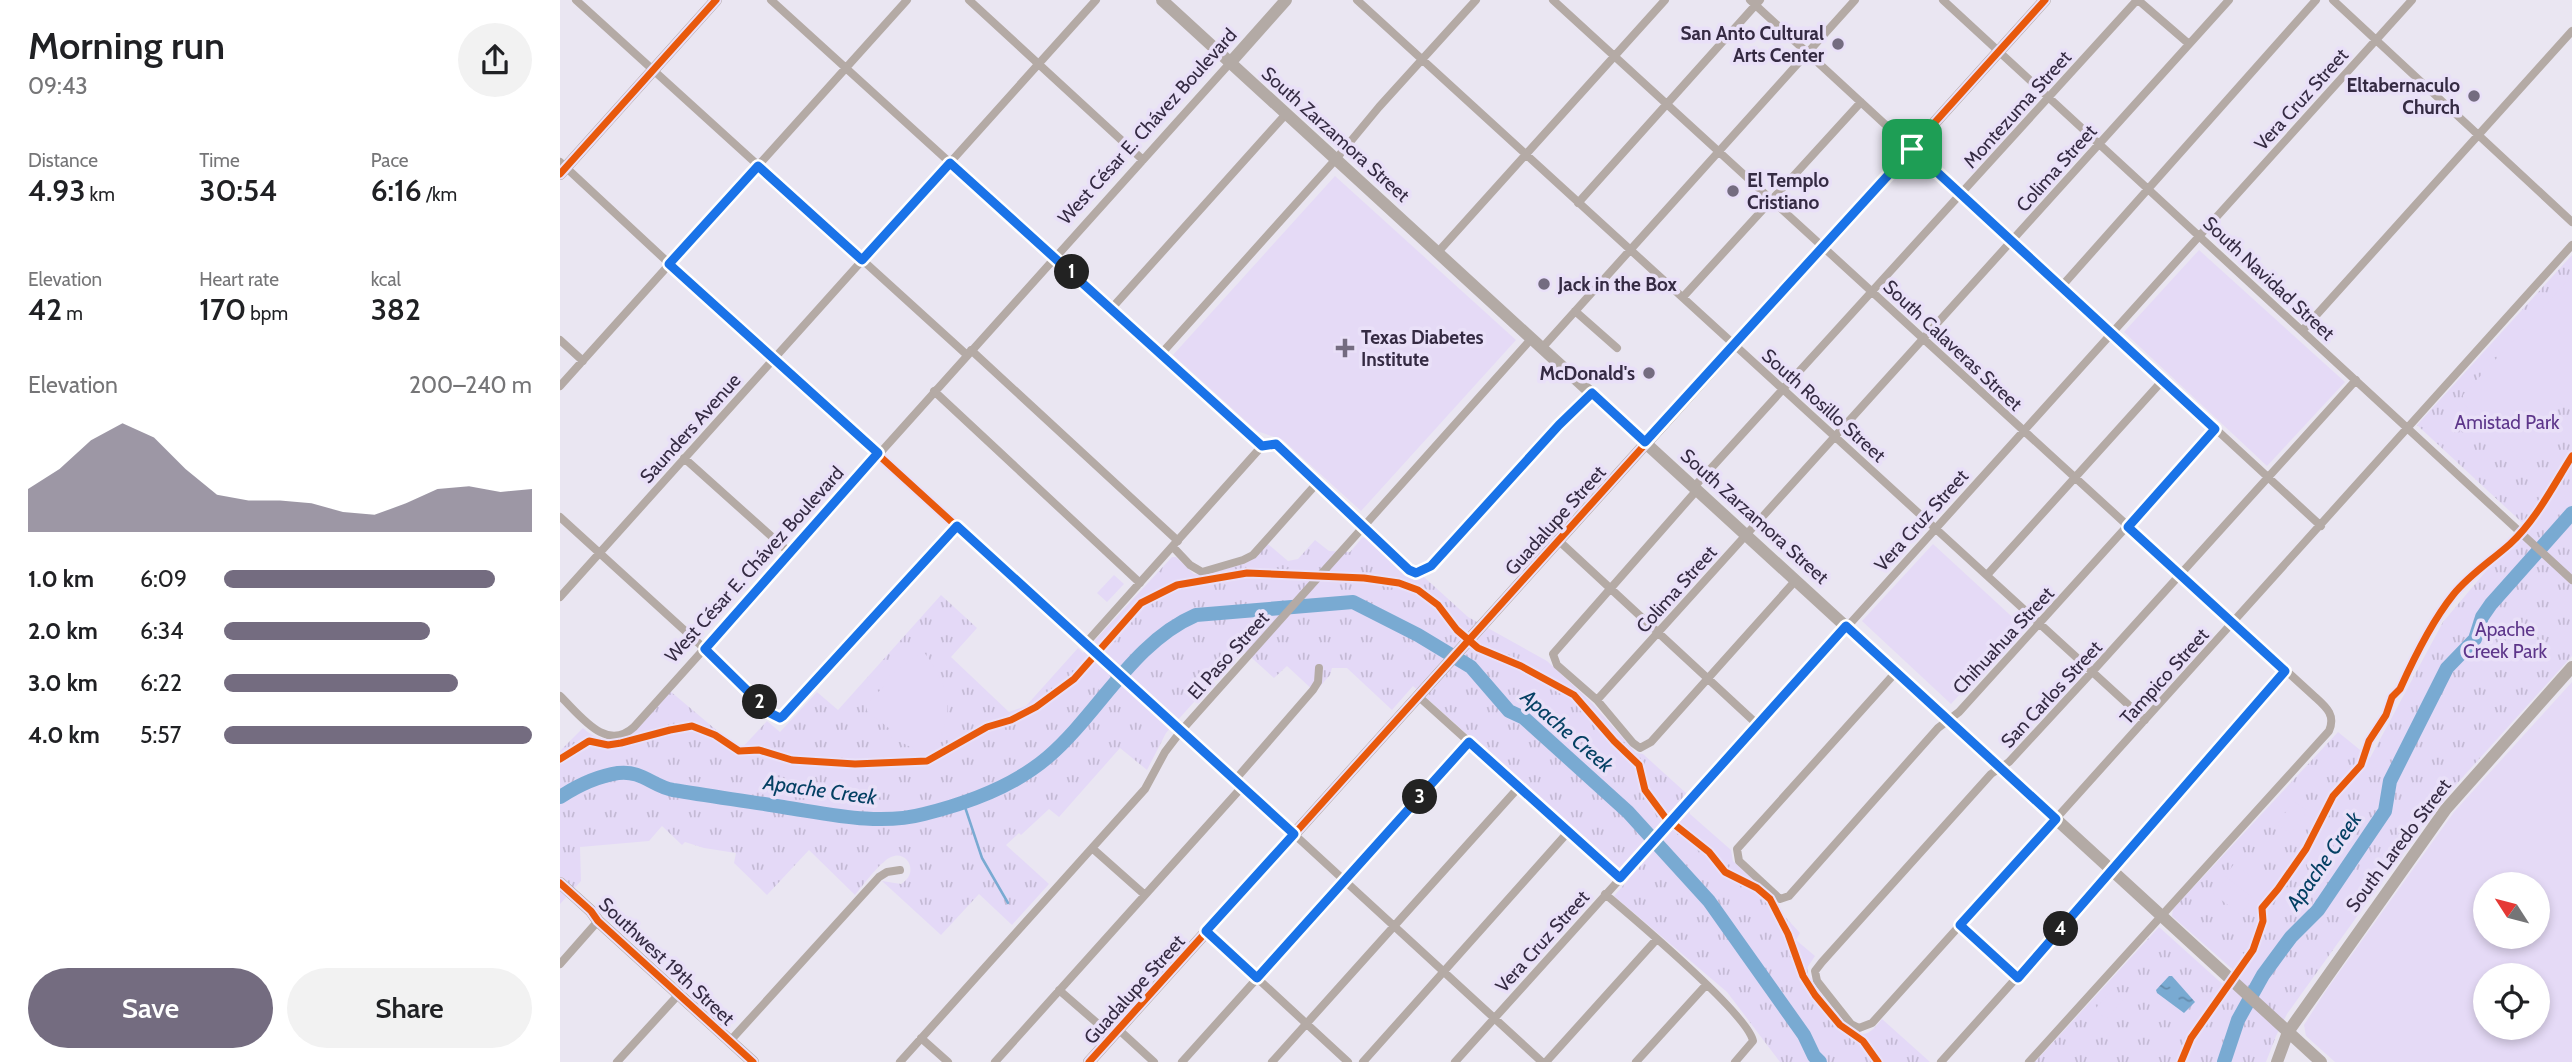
<!DOCTYPE html>
<html lang="en">
<head>
<meta charset="utf-8">
<style>
  body { margin:0; font-family:Cabin,sans-serif; background:#f2f2f2; color:#202124; height:100vh; display:flex; flex-direction:column; font-size:26px; white-space:nowrap }
  * { box-sizing:border-box; margin:0 }
  p { font-size:23px; color:#757577 }
  .icon { flex:none; width:38px; height:38px; fill:none; stroke:currentColor; stroke-width:2; stroke-linecap:round; stroke-linejoin:round }
  .map { position:relative; flex:1; overflow:hidden }
  .drawer { display:flex; flex-direction:column; background:#fff; width:560px }
  .drawer>* { flex:none }
  .needle { width:46px; rotate:306deg }
  .fabs { position:absolute; left:1913px; top:872px; display:grid; gap:14px }
  .fabs a { display:grid; place-items:center; width:77px; height:77px; border-radius:50%; background:#fff; box-shadow:0 4px 10px #0003; font-size:35px }
  .pin { position:absolute; display:grid; place-items:center; width:60px; height:60px; color:#fff; margin:-30px; border-radius:14px; box-shadow:0 4px 10px #0006 }
  .km { position:absolute; width:35px; height:35px; margin:-18px; border-radius:50%; background:#222; color:#fff; font-size:19px; line-height:35px; text-align:center }
  .round { display:grid; place-items:center; flex:none; width:74px; height:74px; border-radius:37px; background:#f2f2f2 }
  .summary { display:flex; align-items:center; justify-content:space-between; height:119px; padding:0 28px }
  h1 { font-size:38px; font-weight:600; line-height:52px }
  .metrics { display:grid; grid-template-columns:repeat(3,1fr); gap:10px; height:119px; padding:7px 28px }
  .metrics div { display:grid; align-content:center }
  .metrics b { font-size:30px; font-weight:600 }
  .metrics small { font-size:19px; font-weight:400 }
  .metrics p { font-size:19px }
  .chart { height:196px; padding:14px 28px }
  .chart p { display:flex; justify-content:space-between }
  .chart svg { width:100%; height:126px; margin-top:7px; fill:#746c80; opacity:.7 }
  .button { display:flex; gap:14px; margin-top:auto; padding:14px 28px }
  .button a { flex:1; height:80px; border-radius:42px; background:#746c80; color:#fff; font-size:28px; font-weight:600; line-height:80px; text-align:center }
  .button a+a { background:#f2f2f2; color:#202124 }
  ul { padding:0 28px; list-style:none; font-size:23px }
  li { display:grid; grid-template-columns:112px 84px 1fr; align-items:center; height:52px }
  li i { height:18px; border-radius:9px; background:#746c80 }
  main { display:flex; flex:1; min-height:0 }
  .map>svg:first-child { display:block }
  .built { fill:#e5daf6; fill-rule:evenodd }
  .park { fill:url(#park-tufts) }
  .pitch { fill:#e4d9f7 }
  .water { fill:url(#water-ripples) }
  .lines { fill:none; stroke-linecap:round; stroke-linejoin:round }
  .stream { stroke:#79aad2; stroke-width:2.5 }
  .river { stroke:#79aad2; stroke-width:14 }
  .street { stroke:#b4aaa5; stroke-width:8 }
  .secondary { stroke:#b3aaa5; stroke-width:12 }
  .primary { stroke:#b5aba9; stroke-width:12 }
  .cycleway-casing { stroke:#e9e0f8; stroke-width:11 }
  .cycleway { stroke:#e8590c; stroke-width:7 }
  .route-casing { stroke:#fff; stroke-width:14 }
  .route { stroke:#1a73e8; stroke-width:9 }
  .poi-dot { fill:#746c80; stroke:#e9e0f8; stroke-width:2.5 }
  .labels { text-anchor:middle; stroke-width:7; stroke-linejoin:round; paint-order:stroke }
  .poi-label { font-size:19px; font-weight:bold; fill:#352b43; stroke:#e9e0f8; text-anchor:end }
  .street-label { font-size:19px; fill:#352b43; stroke:#e9e0f8 }
  .park-label { font-size:19px; fill:#5d358a; stroke:#e9e0f8 }
  .water-label { font-size:21px; font-style:italic; fill:#044063; stroke:#e9e0f8 }
</style>
</head>
<body>
<main>
<section class="drawer">
<div class="summary"><div><h1>Morning run</h1><p>09:43</p></div><a class="round"><svg class="icon" aria-label="share" viewBox="0 0 24 24"><path d="M12 15V3M7 8l5-5 5 5M5 13v7h14v-7"/></svg></a></div>
<div class="metrics">
<div><p>Distance</p><b>4.93<small> km</small></b></div>
<div><p>Time</p><b>30:54</b></div>
<div><p>Pace</p><b>6:16<small> /km</small></b></div>
</div>
<div class="metrics">
<div><p>Elevation</p><b>42<small> m</small></b></div>
<div><p>Heart rate</p><b>170<small> bpm</small></b></div>
<div><p>kcal</p><b>382</b></div>
</div>
<div class="chart"><p><span>Elevation</span>200–240 m</p>
<svg viewBox="0 0 160 44" preserveAspectRatio="none"><path d="M0 44V29L10 22L20 12L30 6L40 11L50 22L60 31L70 33L80 33L90 34L100 37L110 38L120 34L130 29L140 28L150 30L160 29V44z"/></svg>
</div>
<ul>
<li><b>1.0 km</b>6:09<i style="width:88%"></i></li>
<li><b>2.0 km</b>6:34<i style="width:67%"></i></li>
<li><b>3.0 km</b>6:22<i style="width:76%"></i></li>
<li><b>4.0 km</b>5:57<i style="width:100%"></i></li>
</ul>
<div class="button"><a>Save</a><a>Share</a></div>
</section>
<div class="map">
<svg width="2012" height="1062" viewBox="0 0 2012 1062">
  <defs>
    <pattern id="park-tufts" width="24" height="20" patternUnits="userSpaceOnUse" patternTransform="scale(1.75)"><rect width="24" height="20" fill="#e4d9f7"/><path d="M3 7l-1-3M5 7V3M7 7l1-3M15 17l-1-3M17 17v-4M19 17l1-3" fill="none" stroke="#c4bad5"/></pattern>
    <pattern id="water-ripples" width="26" height="14" patternUnits="userSpaceOnUse" patternTransform="scale(1.75)"><rect width="26" height="14" fill="#79aad2"/><path d="M2 4q2-2 4 0t4 0M15 11q2-2 4 0t4 0" fill="none" stroke="#648bac"/></pattern>
  </defs>
  <rect width="100%" height="100%" fill="#eae6f2"/>
  <!-- built -->
  <path class="built" d="M775 176 956 340 801 511 723 440 697 431 613 355Z
    M1639 250 1785 382 1707 466 1564 332Z
    M1373 544 1462 626 1391 704 1302 621Z
    M2012 682V1062H1775L1746 1036 1744 1025 1765 992 1894 812ZM1925 884H1978V936H1925ZM1925 975H1978V1027H1925Z"/>
  <!-- park -->
  <path class="park" d="M2012 255V656L1874 809 1727 1014 1716 1036 1706 1062H1475L1599 927 1668 989 1679 975 1612 916 1613 909 1778 732 1810 758 1883 622 1953 539 1969 529 1857 425Z
    M807 537 848 576 864 577 908 617 987 661 1032 703 1076 753 1083 754 1126 793 1130 814 1171 850 1173 861 1218 903 1216 907 1240 933 1236 940 1255 956 1247 968C1248 973 1249 979 1251 984 1258 995 1288 1033 1301 1034 1310 1035 1317 1025 1322 1019L1370 1062H1220L1167 992 1054 896 1069 879 853 686 832 710 787 668H772L770 675 755 692 727 666 714 678 682 649 606 733 587 770 560 748 499 817 489 809 461 835 459 833 446 845 489 884 452 925 419 894 381 935 322 881 341 884C360 873 347 849 331 857 321 861 303 885 295 895L249 850 207 895 174 863 176 853 144 848 125 842 122 845 102 826 89 841 20 847 21 881 0 904V751L23 728C62 763 85 718 110 691L180 750 207 721 220 732 257 692 278 710 381 595 417 628 391 657 449 712 466 706 518 648 523 653 612 557H616L634 574 644 575 686 563 708 544 728 561 738 559 755 540 769 551 790 552 802 538Z"/>
  <!-- pitch -->
  <path class="pitch" d="M2012 276V401L2006 408 1996 400 1991 438 1966 464 1903 403V395Z
    M554 575 564 584 547 602 537 593Z
    M363 651C392 687 397 718 368 756L327 735 330 729 307 711V704L327 683 324 680Z
    M1734 801 1747 811 1731 834 1717 824Z
    M1674 864 1702 885 1693 898 1665 876Z
    M1661 881 1690 902 1680 914 1652 893Z
    M1553 989 1564 999 1546 1019 1535 1009Z"/>
  <!-- water -->
  <path class="water" d="M1609 976H1612L1635 1002 1624 1013 1597 993 1596 990Z"/>
  <g class="lines">
    <!-- stream -->
    <path class="stream" d="M403 801 422 858 448 903"/>
    <!-- river -->
    <path class="river" d="M0 797C17 786 38 776 58 773 82 770 92 786 113 790 149 796 186 801 223 807 269 814 319 826 364 814 408 803 453 787 488 757 539 713 573 642 636 615L793 602 858 635 911 667 949 711 964 718 1068 812 1149 901 1244 1035 1254 1056 1260 1062
      M1664 1062 1678 1020 1703 975 1731 937 1758 910 1825 811 1830 781 1887 668 1915 639 1922 617 1931 604 2012 513"/>
    <!-- street -->
    <path class="street" d="M16 0 407 355
      M211 0 702 446
      M409 0 583 160
      M797 0 1585 720
      M993 0 1755 697C1766 707 1776 715 1769 731L1469 1062
      M1190 0 1761 526
      M1383 0 2012 580
      M1578 0 1629 44
      M1773 0 2012 222
      M0 162 212 359 526 643 982 1062
      M1018 203 1200 0
      M878 252 1105 0
      M1501 287 1756 0
      M1123 297 1301 102
      M551 309 726 114
      M1015 311 1057 348
      M1742 331 2012 31
      M0 340 23 361
      M982 348 1295 0
      M411 350 618 541
      M601 354 776 159 819 107 916 0
      M1796 380 1532 672 1449 762 1431 774 1262 962 1255 971 1257 981 1291 1024 1299 1028 1312 1023 2012 245
      M0 386 347 0
      M374 391 580 583
      M124 458 230 553
      M1134 487 1577 0
      M1137 490 993 654 997 665 1037 700 1073 743 1080 748 1091 742 1236 580
      M0 517 145 649 210 713 220 718 228 713 397 526
      M998 540 1198 725
      M613 547 630 565 642 572 683 560 693 555 758 482
      M1427 575 1603 380
      M0 597 536 0
      M526 643 702 446 712 443 716 444 849 570 861 573 871 566 999 425 1032 393
      M1336 672 1177 849 1179 861 1220 899 1229 896 1378 728 1399 712 1655 429
      M0 696C20 715 46 753 74 727L670 63
      M858 696 1060 878
      M1037 700 1669 0
      M675 780 753 690 758 682 759 668
      M532 848 585 895
      M1045 894C1072 917 1188 1014 1193 1041L1175 1062
      M1400 925 1458 978
      M646 931 788 1062
      M0 964 38 921
      M499 990 552 1036
      M558 1029 594 1062
      M361 1038 388 1062
      M170 1041 319 877 327 872 340 870
      M57 1062 119 994
      M340 1062 585 789 605 752 621 731 972 338
      M435 1062 682 787
      M622 1062 909 742
      M712 1062 959 787
      M803 1062 1009 831
      M895 1062 1852 0
      M986 1062 1096 940
      M1076 1062 1146 985
      M1381 1062 1545 879 1558 860 1725 671"/>
    <!-- secondary -->
    <path class="secondary" d="M602 0 1761 1062
      M670 63 726 0
      M0 883 31 911 38 921 193 1062
      M529 1062 1485 0
      M1717 1062 1728 1032 1886 809 2012 667"/>
    <!-- primary -->
    <path class="primary" d="M0 174 156 0"/>
    <!-- cycleway casing -->
    <g class="cycleway-casing">
      <path id="cycleway" d="M0 174 156 0
        M109 264 734 834
        M0 759 29 741 48 745 61 743 110 730 132 726 155 735 179 751 199 750 232 760 295 764 367 761 427 727 451 720 476 707 514 679 581 603 617 585 687 573 804 578 839 583 858 590 878 605 897 630 918 648 961 666 1014 695 1054 741 1079 765 1085 790 1105 817 1149 852 1165 872 1197 888 1210 899 1228 934 1243 976 1255 995 1280 1025 1303 1041 1318 1062
        M0 883 31 911 38 921 193 1062
        M529 1062 1485 0
        M1621 1062 1631 1038 1693 950 1703 921 1702 908 1718 889 1746 849 1773 796 1801 765 1809 741 1826 715 1832 697 1840 689C1853 660 1873 620 1893 595 1909 575 1931 561 1950 544 1976 520 1993 486 2012 456"/>
    </g>
    <!-- cycleway -->
    <use href="#cycleway" class="cycleway"/>
  </g>
  <g class="lines">
    <!-- route casing -->
    <g class="route-casing">
      <path id="route" d="M1352 149 1655 429 1568 527 1725 671 1458 978 1400 925 1496 819 1286 626 1060 878 909 742 697 978 646 931 734 834 397 526 223 716 220 718 210 713 145 649 318 453 109 264 198 166 302 260 390 163 702 446 716 444 849 570 856 573 871 566 999 425 1032 393 1085 442Z"/>
    </g>
    <!-- route -->
    <use href="#route" class="route"/>
  </g>
  <!-- markers -->
  <g class="poi-dot">
    <circle cx="1278" cy="44" r="7"/>
    <circle cx="1914" cy="96" r="7"/>
    <circle cx="1173" cy="191" r="7"/>
    <circle cx="984" cy="284" r="7"/>
    <path d="M781.5 337.5h7v7h7v7h-7v7h-7v-7h-7v-7h7z"/>
    <circle cx="1089" cy="373" r="7"/>
  </g>
  <g class="labels">
    <!-- poi labels -->
    <g class="poi-label">
      <text x="1264" y="40">San Anto Cultural<tspan x="1264" dy="22">Arts Center</tspan></text>
      <text x="1900" y="92">Eltabernaculo<tspan x="1900" dy="22">Church</tspan></text>
      <text x="1187" y="187" text-anchor="start">El Templo<tspan x="1187" dy="22">Cristiano</tspan></text>
      <text x="998" y="291" text-anchor="start">Jack in the Box</text>
      <text x="801" y="344" text-anchor="start">Texas Diabetes<tspan x="801" dy="22">Institute</tspan></text>
      <text x="1075" y="380">McDonald's</text>
    </g>
    <!-- street labels -->
    <g class="street-label">
      <text transform="translate(1741 99) rotate(-48)" y="7">Vera Cruz Street</text>
      <text transform="translate(1457 109) rotate(-48)" y="7">Montezuma Street</text>
      <text transform="translate(587 126) rotate(-48)" y="7">West César E. Chávez Boulevard</text>
      <text transform="translate(776 134) rotate(42)" y="7">South Zarzamora Street</text>
      <text transform="translate(1496 168) rotate(-48)" y="7">Colima Street</text>
      <text transform="translate(1709 278) rotate(43)" y="7">South Navidad Street</text>
      <text transform="translate(1393 345) rotate(43)" y="7">South Calaveras Street</text>
      <text transform="translate(1264 405) rotate(42)" y="7">South Rosillo Street</text>
      <text transform="translate(130 428) rotate(-48)" y="7">Saunders Avenue</text>
      <text transform="translate(1195 516) rotate(42)" y="7">South Zarzamora Street</text>
      <text transform="translate(995 520) rotate(-48)" y="7">Guadalupe Street</text>
      <text transform="translate(1361 520) rotate(-48)" y="7">Vera Cruz Street</text>
      <text transform="translate(194 564) rotate(-48)" y="7">West César E. Chávez Boulevard</text>
      <text transform="translate(1116 589) rotate(-48)" y="7">Colima Street</text>
      <text transform="translate(1443 640) rotate(-47)" y="7">Chihuahua Street</text>
      <text transform="translate(668 655) rotate(-48)" y="7">El Paso Street</text>
      <text transform="translate(1604 676) rotate(-48)" y="7">Tampico Street</text>
      <text transform="translate(1491 694) rotate(-47)" y="7">San Carlos Street</text>
      <text transform="translate(1838 845) rotate(-53)" y="7">South Laredo Street</text>
      <text transform="translate(982 941) rotate(-48)" y="7">Vera Cruz Street</text>
      <text transform="translate(107 961) rotate(43)" y="7">Southwest 19th Street</text>
      <text transform="translate(574 989) rotate(-48)" y="7">Guadalupe Street</text>
    </g>
    <!-- park labels -->
    <g class="park-label">
      <text x="1947" y="429">Amistad Park</text>
      <text x="1945" y="636">Apache<tspan x="1945" dy="22">Creek Park</tspan></text>
    </g>
    <!-- water labels -->
    <g class="water-label">
      <text transform="translate(1007 731) rotate(41)" y="7">Apache Creek</text>
      <text transform="translate(260 790) rotate(8)" y="7">Apache Creek</text>
      <text transform="translate(1764 861) rotate(-55)" y="7">Apache Creek</text>
    </g>
  </g>
</svg>
<div class="fabs">
<a><svg class="needle" viewBox="-14 -14 28 28"><path d="M0-13l5 13h-10z" fill="#e53935"/><path d="M0 13l5-13h-10z" fill="#757577"/></svg></a>
<a><svg class="icon" aria-label="locate" viewBox="0 0 24 24"><circle cx="12" cy="12" r="6"/><path d="M12 2v4M12 18v4M2 12h4M18 12h4"/></svg></a>
</div>
<div class="pin" style="left:1352px;top:149px;background:#1e9e55"><svg class="icon" aria-label="arrive" viewBox="0 0 24 24"><path d="M6 21V4h12l-3 4 3 4H6"/></svg></div>
<b class="km" style="left:512px;top:272px">1</b>
<b class="km" style="left:200px;top:702px">2</b>
<b class="km" style="left:860px;top:797px">3</b>
<b class="km" style="left:1501px;top:929px">4</b>
</div>
</main>
</body>
</html>
